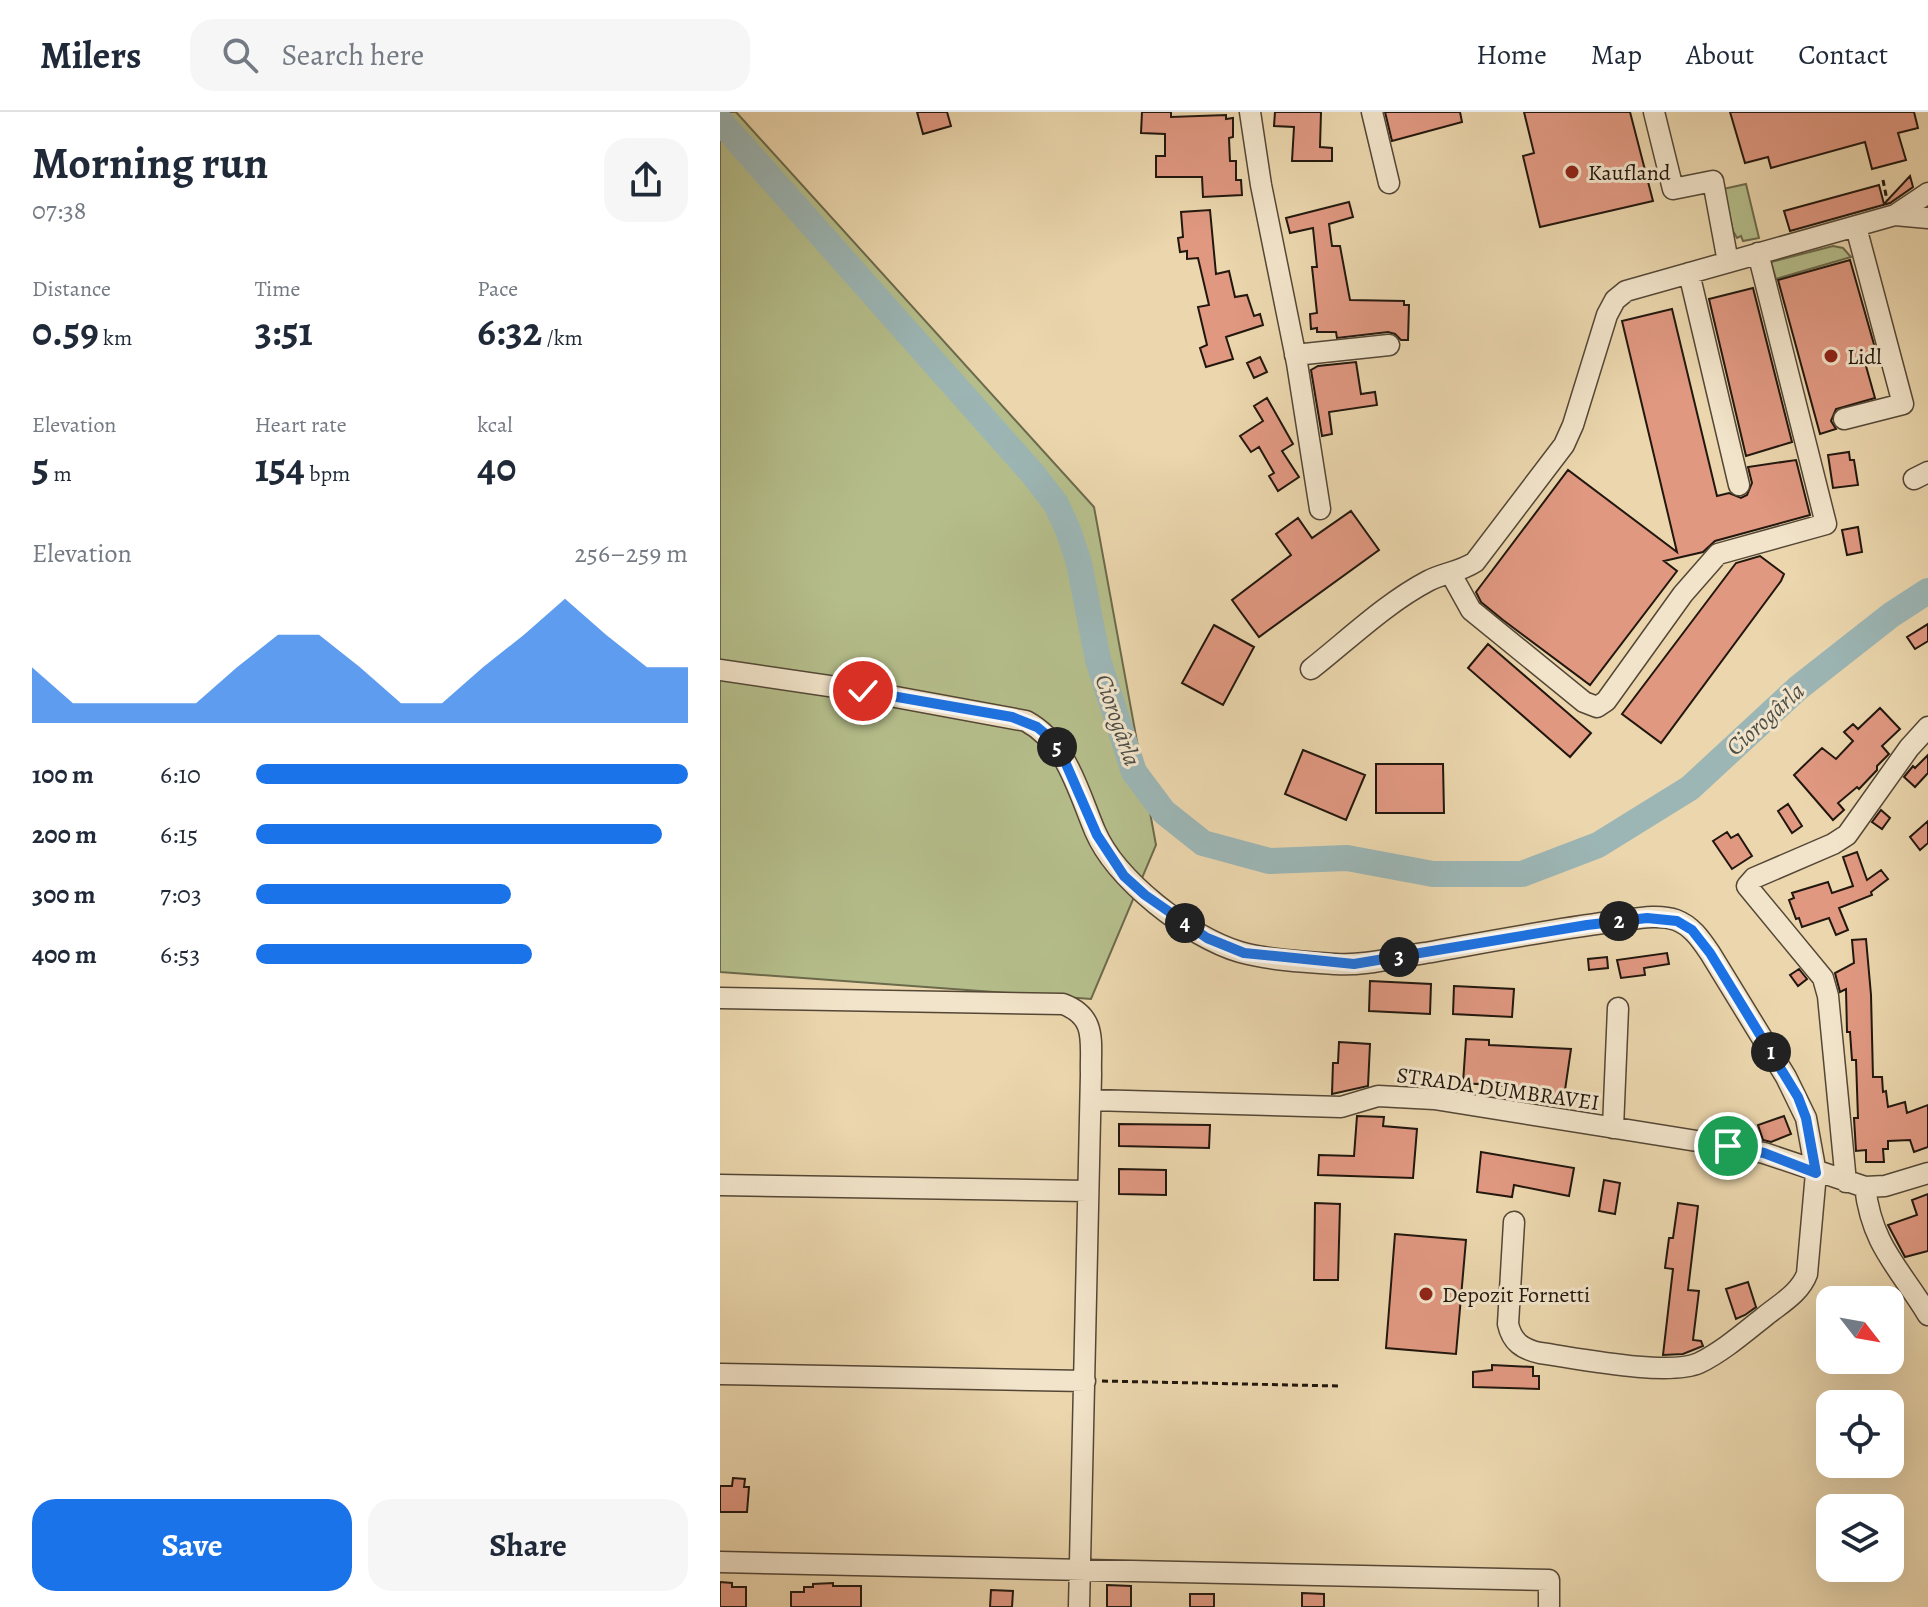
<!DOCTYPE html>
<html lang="en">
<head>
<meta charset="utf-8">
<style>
  body { margin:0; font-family:Alegreya,serif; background:#f6f6f7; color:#1f2937; height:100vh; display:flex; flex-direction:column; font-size:30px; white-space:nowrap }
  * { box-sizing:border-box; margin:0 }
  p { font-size:26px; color:#747a83 }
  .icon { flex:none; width:44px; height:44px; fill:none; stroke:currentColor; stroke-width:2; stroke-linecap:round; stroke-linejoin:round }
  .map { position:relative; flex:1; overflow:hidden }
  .drawer { display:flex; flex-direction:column; background:#fff; width:720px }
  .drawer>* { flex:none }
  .needle { width:52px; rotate:121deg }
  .controls { position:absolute; left:1096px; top:1174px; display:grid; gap:16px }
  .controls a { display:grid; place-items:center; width:88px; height:88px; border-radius:16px; background:#fff; box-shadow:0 8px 32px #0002; font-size:40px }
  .pin { position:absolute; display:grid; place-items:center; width:68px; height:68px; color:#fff; margin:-34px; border:4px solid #fff; border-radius:50%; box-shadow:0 2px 8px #0007 }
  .km { position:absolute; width:40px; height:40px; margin:-20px; border-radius:50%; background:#222; color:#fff; font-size:22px; line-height:40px; text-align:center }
  .round { display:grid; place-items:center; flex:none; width:84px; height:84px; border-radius:24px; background:#f6f6f7 }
  .summary { display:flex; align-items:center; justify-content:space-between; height:136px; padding:0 32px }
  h1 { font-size:44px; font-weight:700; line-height:60px }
  .metrics { display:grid; grid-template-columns:repeat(3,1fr); gap:12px; height:136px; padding:8px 32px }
  .metrics div { display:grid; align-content:center }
  .metrics b { font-size:40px; font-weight:700 }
  .metrics small { font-size:22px; font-weight:400 }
  .metrics p { font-size:22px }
  .chart { height:224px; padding:16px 32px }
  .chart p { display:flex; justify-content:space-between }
  .chart svg { width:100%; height:144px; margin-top:8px; fill:#1a73e8; opacity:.7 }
  .cta { display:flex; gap:16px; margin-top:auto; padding:16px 32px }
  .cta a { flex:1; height:92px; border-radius:24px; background:#1a73e8; color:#fff; font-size:32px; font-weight:700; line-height:92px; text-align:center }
  .cta a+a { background:#f6f6f7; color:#1f2937 }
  ul { padding:0 32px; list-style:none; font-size:26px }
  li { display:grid; grid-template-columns:128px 96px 1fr; align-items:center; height:60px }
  li i { height:20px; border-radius:10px; background:#1a73e8 }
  header { display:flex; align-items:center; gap:48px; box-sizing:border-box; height:112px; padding:0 40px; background:#fff; border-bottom:2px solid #e0e1e3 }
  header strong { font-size:38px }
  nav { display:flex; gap:44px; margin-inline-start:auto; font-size:28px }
  .search { width:560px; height:72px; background:#f6f6f7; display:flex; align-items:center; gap:20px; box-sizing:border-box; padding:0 28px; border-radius:24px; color:#747a83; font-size:30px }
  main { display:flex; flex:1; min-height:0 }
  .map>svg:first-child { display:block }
  .green { fill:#b5be8b; stroke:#6c6a4c; stroke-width:2 }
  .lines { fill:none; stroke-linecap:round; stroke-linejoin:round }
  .river { stroke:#9cb6b5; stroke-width:26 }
  .building { fill:#e09881; stroke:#22170e; stroke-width:2 }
  .minor-casing { stroke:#544736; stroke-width:23 }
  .path { stroke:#22170e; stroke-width:3; stroke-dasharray:6 4; stroke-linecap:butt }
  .minor { stroke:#f2e4ca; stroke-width:20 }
  .route-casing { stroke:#fff; stroke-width:16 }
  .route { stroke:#1a73e8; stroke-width:10 }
  .poi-dot { fill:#8f2418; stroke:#f2e4ca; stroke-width:3 }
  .labels { text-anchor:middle; stroke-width:6; stroke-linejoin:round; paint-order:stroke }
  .poi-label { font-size:22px; fill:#22170e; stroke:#f2e4ca; text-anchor:start }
  .street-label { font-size:22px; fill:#22170e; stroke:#f2e4ca }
  .water-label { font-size:24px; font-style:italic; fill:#4d4f48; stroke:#f2e4ca }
</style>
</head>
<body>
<header>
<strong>Milers</strong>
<div class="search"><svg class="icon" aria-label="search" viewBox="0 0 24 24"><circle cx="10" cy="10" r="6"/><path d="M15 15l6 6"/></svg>Search here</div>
<nav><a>Home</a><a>Map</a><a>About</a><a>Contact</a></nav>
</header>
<main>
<section class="drawer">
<div class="summary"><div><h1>Morning run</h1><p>07:38</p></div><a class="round"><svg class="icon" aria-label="share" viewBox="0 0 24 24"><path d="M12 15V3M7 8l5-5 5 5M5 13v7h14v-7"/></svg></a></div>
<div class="metrics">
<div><p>Distance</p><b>0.59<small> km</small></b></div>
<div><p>Time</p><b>3:51</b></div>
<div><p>Pace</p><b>6:32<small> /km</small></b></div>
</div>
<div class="metrics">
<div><p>Elevation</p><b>5<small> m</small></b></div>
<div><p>Heart rate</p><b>154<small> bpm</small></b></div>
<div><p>kcal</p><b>40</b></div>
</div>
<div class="chart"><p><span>Elevation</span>256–259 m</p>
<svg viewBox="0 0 160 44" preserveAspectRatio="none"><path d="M0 44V27L10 38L20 38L30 38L40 38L50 27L60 17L70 17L80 27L90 38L100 38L110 27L120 17L130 6L140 17L150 27L160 27V44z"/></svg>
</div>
<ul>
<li><b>100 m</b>6:10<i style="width:100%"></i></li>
<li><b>200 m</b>6:15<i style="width:94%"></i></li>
<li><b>300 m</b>7:03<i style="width:59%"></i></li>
<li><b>400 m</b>6:53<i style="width:64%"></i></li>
</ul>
<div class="cta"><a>Save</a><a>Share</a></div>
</section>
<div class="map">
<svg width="1208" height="1495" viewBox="0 0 1208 1495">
  <rect width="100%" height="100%" fill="#ebd6ad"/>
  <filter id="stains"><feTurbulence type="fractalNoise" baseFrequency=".0025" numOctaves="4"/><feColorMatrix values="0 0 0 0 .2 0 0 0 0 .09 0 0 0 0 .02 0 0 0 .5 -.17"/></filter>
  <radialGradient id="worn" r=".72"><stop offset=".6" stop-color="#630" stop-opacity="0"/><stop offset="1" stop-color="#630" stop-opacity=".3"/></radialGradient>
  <!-- green -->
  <path class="green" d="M0 0H16L374 395 436 733 371 887 0 860Z
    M1026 72 1039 126 1023 129 1021 124 1017 126 1013 119 1003 77Z
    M1113 134 1123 136 1131 145 1056 167 1051 150Z"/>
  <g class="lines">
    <!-- river -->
    <path class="river" d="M0 9 313 362 336 392 348 418 359 451 378 548 414 660 444 700 483 731 549 749 627 746 713 762H802L878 733 970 676 1078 576 1171 503 1208 479"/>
  </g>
  <!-- building -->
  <path class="building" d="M197 0H227L231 14 203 22Z
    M422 0H451V5L506 3V7L513 6V25L509 26 510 49H516V68H521L522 83 483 85 482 65H436V44H445V22L421 21Z
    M555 0H601L600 35 612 36V49H572L574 15 554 14Z
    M665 0H740L742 10 672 29Z
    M804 0H910L933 89 820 115 803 44 814 41Z
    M1010 0H1194L1198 16 1178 21 1186 48 1152 57 1145 30 1051 56 1048 45 1025 51Z
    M1190 64 1193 75 1170 91 1070 119 1064 99 1159 73 1164 92Z
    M629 90 633 105 609 112 612 134H620L630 188 684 189V193H689L688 228H681L675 222 668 220 617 226 616 220H597V216L591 217 590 202 597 201 592 155H597L593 116 570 121 566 106Z
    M490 98 496 162 509 159 515 185 527 183 534 204 540 202 543 213 506 225 513 247 486 255 480 236 487 233 478 195 489 193 478 146 467 147V139L460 140 458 126 463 125 461 100Z
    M1130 148 1157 243 1144 247 1155 286 1116 297 1111 309 1116 317 1100 322 1058 168Z
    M1033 176 1072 330 1026 344 989 187Z
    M952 197 997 384 1009 381 1021 386 1027 383 1032 371 1028 355 1076 348 1090 403 995 429 983 440 944 449 957 459 870 573 783 508 761 490 756 480 848 358 957 440 902 209Z
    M540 245 547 260 534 266 527 251Z
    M636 250 641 282 655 280 657 293 609 300 612 322 602 324 591 258 598 254Z
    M547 286 573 332 562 339 579 365 558 379 549 364 554 361 539 335 531 340 520 324 543 309 534 294Z
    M1129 340 1130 348H1134L1138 373 1113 376 1108 343Z
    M631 399 659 438 539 525 512 488 571 443 556 422 578 406 592 426Z
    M1138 415 1142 440 1127 443 1122 418Z
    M1040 444 1064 462 1061 469 941 631 902 602 1016 451Z
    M1208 512V529L1195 537 1187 525Z
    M494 513 534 535 503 593 462 571Z
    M768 532 871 621 850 645 748 556Z
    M1160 596 1180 617 1162 634 1169 642 1157 654V658L1139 677 1137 675 1118 691 1124 698 1113 708 1074 663 1102 636 1116 647 1133 629 1124 620 1133 612 1138 617Z
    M583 638 645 663 626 708 565 682Z
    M1208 643V661L1195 675 1184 665 1193 654 1195 656Z
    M656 652H723L724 701H656Z
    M1068 692 1082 714 1072 721 1058 699Z
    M1161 698 1170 706 1162 717 1152 710Z
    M1208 709V731L1200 738 1190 725Z
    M1007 720 1011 726 1018 722 1032 744 1012 757 993 729Z
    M1137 740 1147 768 1161 758 1168 767 1151 780 1152 783 1119 796 1128 818 1116 823 1109 806 1082 815 1079 806 1076 807 1069 788 1074 786 1072 781 1108 770 1112 781 1133 774 1123 745Z
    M1146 827 1151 883 1153 965H1162L1163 980 1166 979 1168 995 1185 990 1187 1001 1208 993V1035L1194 1040 1190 1028 1168 1029V1037H1163L1164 1050H1146V1038L1136 1039 1134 1006H1138L1136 948H1132L1130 920H1127L1126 877 1120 880 1115 861 1134 851 1132 828Z
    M947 841 949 852 924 856 925 863 901 866 897 848Z
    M887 845 888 856 869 858 868 847Z
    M1079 857 1087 867 1078 874 1070 863Z
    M650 869 711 872 710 902 649 899Z
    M734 874 794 877 792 905 733 902Z
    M746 927 769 928V933L851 937 843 992 790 986V983L785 982V974L743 971Z
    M619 930 650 932 648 974 612 982 613 951H618Z
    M637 1004 664 1005 663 1014 697 1017 693 1066 598 1063 599 1043 634 1044Z
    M1064 1004 1071 1022 1051 1030 1043 1028 1038 1013Z
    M399 1012 490 1013 489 1036 399 1034Z
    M761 1040 854 1056 849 1084 794 1073 792 1085 757 1080Z
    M399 1057 446 1058V1083L399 1082Z
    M884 1068 900 1071 895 1102 879 1099Z
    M1208 1082V1139L1185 1145 1168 1113 1197 1103 1192 1088Z
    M595 1091 620 1092 618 1168H594Z
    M958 1091 978 1094 968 1178 979 1179 973 1228 981 1229 983 1234 963 1242 943 1243 953 1157 945 1156 949 1126H953Z
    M675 1122 746 1128 736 1242 666 1236Z
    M1028 1170 1036 1195 1025 1203 1016 1207 1006 1177Z
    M772 1253 813 1255V1264H819V1277L753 1275V1260L772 1258Z
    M13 1366 25 1367 24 1375H29L27 1400H0V1374H12Z
    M0 1470 12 1471V1475H26V1495H0Z
    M113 1471V1474H141V1495H71V1480H84V1475H93V1472Z
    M387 1473 411 1474V1495H387Z
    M271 1478 293 1479 292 1495H270Z
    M582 1481 604 1482V1495H582Z
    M470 1482H494V1495H470Z"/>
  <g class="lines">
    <!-- minor casing -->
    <g class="minor-casing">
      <path id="minor" d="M530 0 541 73 577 251 600 397
        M652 0 669 71
        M934 0 953 77 993 69 1008 150
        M1175 103 1208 106
        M969 161 1019 373
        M575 243 669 233
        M1124 307 1183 292 1136 115
        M1194 367 1208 360
        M731 462 751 498 864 590 877 595 886 589 963 482 998 442 1106 412 1038 141
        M591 557C628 528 666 491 708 469 723 461 740 460 755 450L844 333 853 313 887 203 895 188 906 179 1175 103 1208 81
        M0 558 143 579 306 609C347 631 358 679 375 719 396 768 469 825 520 840 549 848 585 850 616 852 646 854 676 845 705 841 767 830 829 818 890 810 911 808 936 801 956 808 972 814 981 828 990 841L1066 965 1086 1006 1096 1061 1087 1162C1080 1181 1060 1192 1044 1205 1025 1220 1002 1240 979 1251 948 1265 856 1246 820 1241 802 1237 792 1230 788 1212L794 1110
        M0 886 343 892C378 905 370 931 371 962L359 1495
        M371 988 621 995 658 984 714 987 1008 1034 1044 1041 1145 1075 1165 1074 1208 1061
        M893 1016 898 896
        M1126 1070 1108 884 1103 866 1027 774 1034 766 1113 732 1127 723 1189 636 1208 615
        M0 1073 367 1079
        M1145 1075C1152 1134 1179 1155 1208 1203
        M0 1262 365 1269
        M0 1450 829 1468V1495"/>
    </g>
    <!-- path -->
    <path class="path" d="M1163 68 1167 88
      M382 1269 619 1274"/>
    <!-- minor -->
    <use href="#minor" class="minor"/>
  </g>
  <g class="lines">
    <!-- route casing -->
    <g class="route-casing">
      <path id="route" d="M143 579 292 605 317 615 328 624 343 645 377 723 404 764 425 783 487 826 524 841 634 852 867 813 927 806 957 809 972 818 990 841 1078 985 1086 1006 1096 1061 1044 1041 1008 1034"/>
    </g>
    <!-- route -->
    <use href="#route" class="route"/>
  </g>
  <!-- markers -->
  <g class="poi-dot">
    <circle cx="852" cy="60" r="8"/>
    <circle cx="1111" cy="244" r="8"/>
    <circle cx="706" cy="1182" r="8"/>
  </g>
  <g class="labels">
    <!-- poi labels -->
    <g class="poi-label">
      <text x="868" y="68">Kaufland</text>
      <text x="1127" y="252">Lidl</text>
      <text x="722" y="1190">Depozit Fornetti</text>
    </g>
    <!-- street labels -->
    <g class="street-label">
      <text transform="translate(778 976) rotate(8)" y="8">STRADA DUMBRAVEI</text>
    </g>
    <!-- water labels -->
    <g class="water-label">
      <text transform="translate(1045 607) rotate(-42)" y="8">Ciorogârla</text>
      <text transform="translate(398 608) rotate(71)" y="8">Ciorogârla</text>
    </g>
  </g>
  <rect width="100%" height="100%" filter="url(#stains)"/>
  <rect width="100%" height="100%" fill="url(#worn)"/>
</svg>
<div class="controls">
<a><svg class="needle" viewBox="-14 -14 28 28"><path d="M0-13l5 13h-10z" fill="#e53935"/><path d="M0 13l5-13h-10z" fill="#747a83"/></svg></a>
<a><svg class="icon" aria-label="locate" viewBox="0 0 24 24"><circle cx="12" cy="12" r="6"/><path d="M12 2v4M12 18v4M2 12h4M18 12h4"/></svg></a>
<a><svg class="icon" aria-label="layers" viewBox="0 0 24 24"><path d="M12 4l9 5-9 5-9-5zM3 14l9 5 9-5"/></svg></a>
</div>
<div class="pin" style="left:1008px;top:1034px;background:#1e9e55"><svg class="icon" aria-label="arrive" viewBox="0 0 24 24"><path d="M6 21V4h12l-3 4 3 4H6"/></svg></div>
<div class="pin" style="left:143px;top:579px;background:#d93025"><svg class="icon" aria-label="check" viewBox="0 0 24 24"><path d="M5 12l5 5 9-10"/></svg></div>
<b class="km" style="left:1051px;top:940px">1</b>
<b class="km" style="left:899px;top:809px">2</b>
<b class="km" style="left:679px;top:845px">3</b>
<b class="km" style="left:465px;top:811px">4</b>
<b class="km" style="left:337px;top:635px">5</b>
</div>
</main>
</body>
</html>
